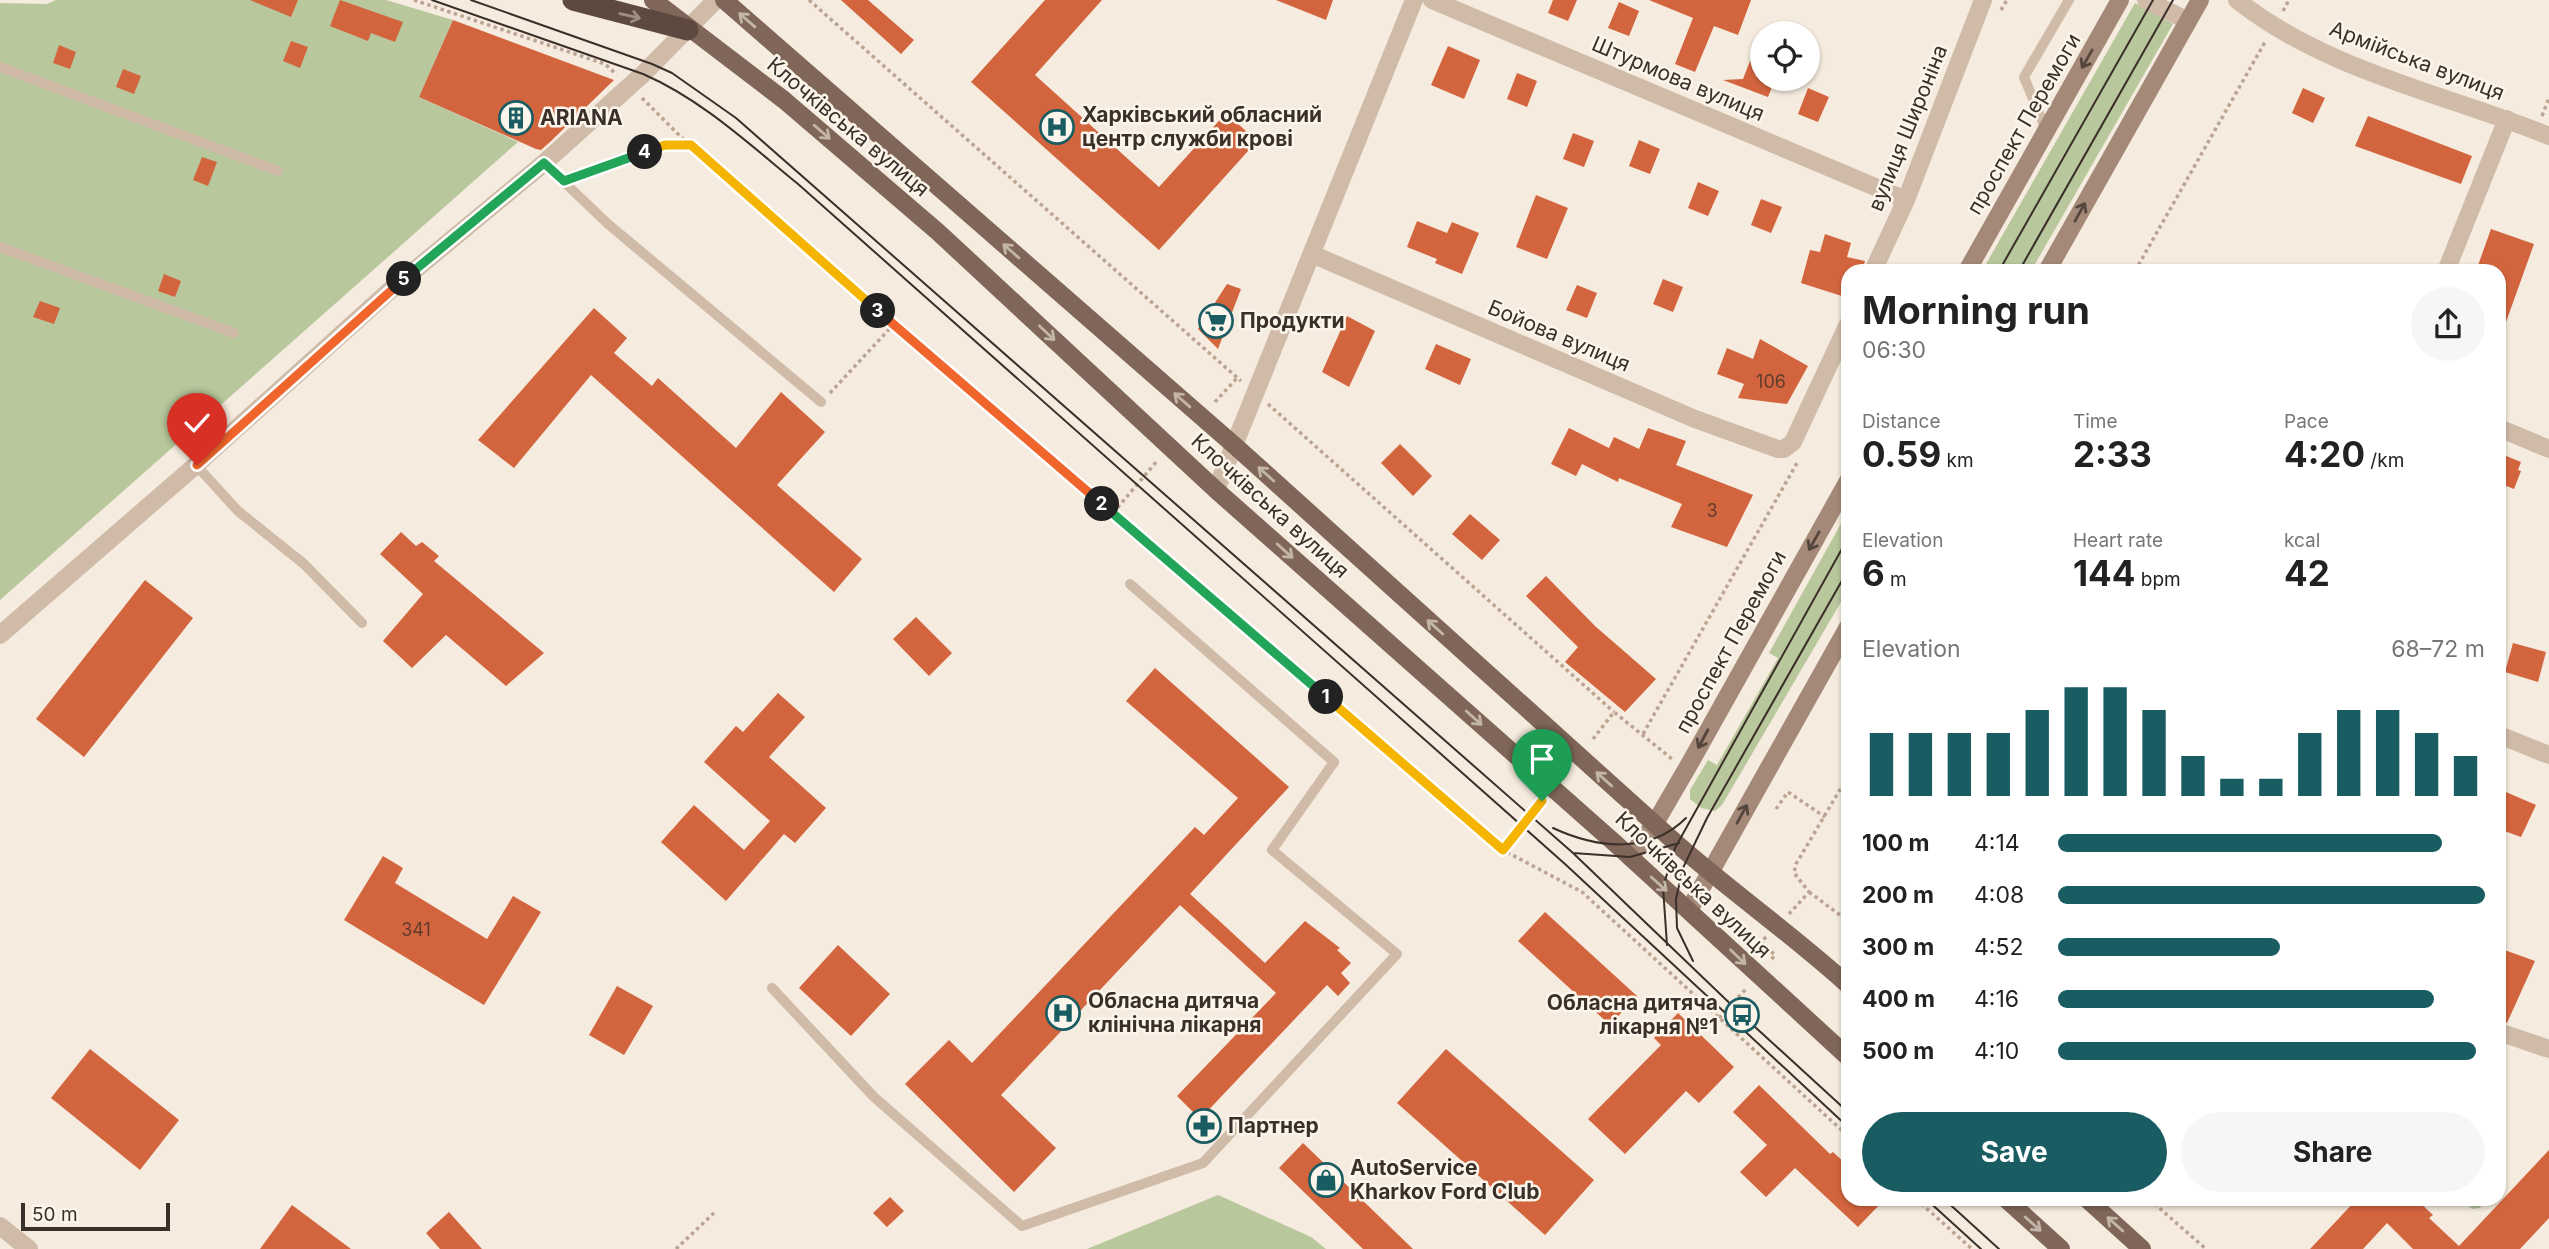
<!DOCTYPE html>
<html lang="en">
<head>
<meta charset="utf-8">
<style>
  body { margin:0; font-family:Inter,sans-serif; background:#f6f6f6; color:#222; height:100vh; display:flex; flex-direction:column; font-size:26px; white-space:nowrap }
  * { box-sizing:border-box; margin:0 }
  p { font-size:23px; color:#767676 }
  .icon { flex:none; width:38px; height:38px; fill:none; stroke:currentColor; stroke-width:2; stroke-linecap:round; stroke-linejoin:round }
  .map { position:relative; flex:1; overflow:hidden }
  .sheet { position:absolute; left:1841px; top:264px; width:665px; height:942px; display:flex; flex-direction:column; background:#fff; border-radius:21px; box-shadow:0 2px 5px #0004 }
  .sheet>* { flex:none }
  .buttons { position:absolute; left:1750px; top:21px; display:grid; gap:14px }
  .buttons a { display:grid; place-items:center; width:70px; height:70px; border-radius:50%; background:#fff; box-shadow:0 2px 5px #0004; font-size:35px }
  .scale { position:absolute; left:21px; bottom:18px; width:149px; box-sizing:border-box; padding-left:7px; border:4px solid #3b2f29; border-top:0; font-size:19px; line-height:24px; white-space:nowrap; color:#3b2f29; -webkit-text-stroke:5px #fcf5eb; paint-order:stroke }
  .pin { position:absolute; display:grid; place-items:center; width:60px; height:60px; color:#fff; margin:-72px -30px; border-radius:50% 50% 50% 0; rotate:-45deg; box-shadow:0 0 7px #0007 }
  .pin .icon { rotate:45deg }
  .km { position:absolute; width:35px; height:35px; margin:-18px; border-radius:50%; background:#222; color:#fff; font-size:19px; line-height:35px; text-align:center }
  .round { display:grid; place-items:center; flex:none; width:74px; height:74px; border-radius:37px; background:#f6f6f6 }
  .headline { display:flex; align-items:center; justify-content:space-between; height:119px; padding:0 21px }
  h1 { font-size:38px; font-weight:700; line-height:52px }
  .figures { display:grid; grid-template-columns:repeat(3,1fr); gap:10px; height:119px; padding:7px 21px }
  .figures div { display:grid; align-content:center }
  .figures b { font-size:35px; font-weight:700 }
  .figures small { font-size:19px; font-weight:400 }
  .figures p { font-size:19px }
  .chart { height:196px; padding:14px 21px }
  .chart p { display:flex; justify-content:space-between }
  .chart svg { width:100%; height:126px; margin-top:7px; stroke:#195c62; stroke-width:6 }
  .button { display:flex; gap:14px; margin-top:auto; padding:14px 21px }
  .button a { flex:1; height:80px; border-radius:42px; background:#195c62; color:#fff; font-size:28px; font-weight:700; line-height:80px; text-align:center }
  .button a+a { background:#f6f6f6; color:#222 }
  ul { padding:0 21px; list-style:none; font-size:23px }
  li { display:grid; grid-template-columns:112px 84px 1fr; align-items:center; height:52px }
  li i { height:18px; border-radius:9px; background:#195c62 }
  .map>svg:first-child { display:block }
  .green { fill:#b8c79c }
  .building { fill:#d3653e }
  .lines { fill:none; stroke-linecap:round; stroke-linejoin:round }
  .path { stroke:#bca492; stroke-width:3.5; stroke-dasharray:3.5 3.5; stroke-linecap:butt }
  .lane { stroke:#cfbba8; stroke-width:10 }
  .street { stroke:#cfbba8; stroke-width:18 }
  .secondary { stroke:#a48979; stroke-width:18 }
  .primary { stroke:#7f6658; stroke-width:18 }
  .highway { stroke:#5d493f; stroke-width:21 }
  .tram { stroke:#3b2f29; stroke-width:2 }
  .oneway { stroke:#9d8e84 }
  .oneway2 { stroke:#c4b5a9 }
  .oneway3 { stroke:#55463d }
  .split-1-casing { stroke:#fff; stroke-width:14 }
  .split-2-casing { stroke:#fff; stroke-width:14 }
  .split-3-casing { stroke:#fff; stroke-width:14 }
  .split-4-casing { stroke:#fff; stroke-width:14 }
  .split-5-casing { stroke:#fff; stroke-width:14 }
  .split-6-casing { stroke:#fff; stroke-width:14 }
  .split-1 { stroke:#f5b400; stroke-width:9 }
  .split-2 { stroke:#22a559; stroke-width:9 }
  .split-3 { stroke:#f0652b; stroke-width:9 }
  .split-4 { stroke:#f5b400; stroke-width:9 }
  .split-5 { stroke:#22a559; stroke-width:9 }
  .split-6 { stroke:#f0652b; stroke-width:9 }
  .labels { text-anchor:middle; stroke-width:5; stroke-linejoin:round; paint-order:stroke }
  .number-label { font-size:18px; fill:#613c2e }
  .street-label { font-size:21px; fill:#3b2f29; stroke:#fcf5eb }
  .poi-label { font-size:21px; font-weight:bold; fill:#3b2f29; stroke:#fcf5eb; text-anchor:start }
</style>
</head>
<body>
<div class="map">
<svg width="2549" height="1249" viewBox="0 0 2549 1249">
  <rect width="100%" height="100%" fill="#f5ebde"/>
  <!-- green -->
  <path class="green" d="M56 0H386L453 20 419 97 518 142 0 600V3L47 4Z
    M2135 3 2173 24 2031 271H1982Z
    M1848 511V590L1722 805 1715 811 1701 808 1690 799V790L1708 760 1717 765 1778 658 1769 653Z
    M1218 1195 1311 1237 1326 1249H1087Z
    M2461 1199H2487L2480 1208 2472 1209Z"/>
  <!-- building -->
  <path class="building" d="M250 0H298L291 17Z
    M340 0 403 22 395 42 371 33 368 41 330 26Z
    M841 0H868L914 40 901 54Z
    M1045 0H1102L1035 75 1159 187 1226 113 1257 141 1159 250 971 82Z
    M1276 0H1333L1326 20Z
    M1553 0H1577L1568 21 1548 13Z
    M1649 0H1751L1738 35 1714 26 1695 72 1675 64 1693 18Z
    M1619 2 1639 11 1629 36 1608 28Z
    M453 20 614 80 550 142 541 150 536 149 419 97Z
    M291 41 308 47 300 68 283 61Z
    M59 45 76 52 70 69 53 63Z
    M1448 46 1480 60 1464 99 1431 85Z
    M1750 61 1762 66V79H1775L1768 97 1723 80 1743 79Z
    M123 69 141 76 134 94 116 87Z
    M1517 73 1537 81 1527 107 1507 99Z
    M1808 88 1829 97 1818 122 1798 114Z
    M2303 88 2325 98 2313 123 2292 113Z
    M2368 116 2472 156 2461 184 2355 146Z
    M1573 133 1594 141 1584 167 1563 159Z
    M1639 140 1660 149 1650 174 1629 166Z
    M202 157 217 162 208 186 193 180Z
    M1698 182 1719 191 1708 216 1688 208Z
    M1536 195 1568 208 1547 259 1516 247Z
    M1761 199 1782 207 1771 233 1751 225Z
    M1417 221 1447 233 1452 222 1479 233 1462 274 1435 263 1437 259 1407 247Z
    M2491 229 2534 244 2501 336 2499 271H2476Z
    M1825 234 1851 243 1847 257 1865 261 1862 271H1848V298L1801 283 1810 250 1820 252Z
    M164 274 181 281 175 297 158 291Z
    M1663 279 1683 287 1673 312 1653 304Z
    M1227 284 1241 289 1218 349 1198 329Z
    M1577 285 1597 293 1587 318 1566 310Z
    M40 301 60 308 54 324 33 317Z
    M594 308 627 338 614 353 652 386 658 378 736 448 781 392 825 432 777 485 862 559 834 592 591 375 514 468 478 440Z
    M1347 316 1375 331 1349 387 1322 372Z
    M1760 339 1808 366 1787 404 1738 398 1744 384 1717 374 1727 348 1753 359Z
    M1436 344 1471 359 1460 385 1425 369Z
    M1569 428 1609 448 1614 437 1639 449 1648 428 1686 441 1676 465 1753 495 1727 547 1671 527 1682 504 1619 478 1618 482 1582 464 1576 476 1551 464Z
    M1400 444 1432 476 1413 496 1381 463Z
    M2499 453 2521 462 2518 470 2521 471 2514 489 2499 483Z
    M1470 514 1500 540 1482 560 1452 534Z
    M401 532 416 546 422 542 439 556 434 561 544 653 506 686 446 635 412 668 383 641 423 594 380 554Z
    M1546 576 1595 626 1656 679 1625 712 1565 662 1578 647 1526 596Z
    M145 580 193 618 84 757 36 719Z
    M916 617 952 653 929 676 893 639Z
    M2513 643 2546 652 2538 682 2505 672Z
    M1155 668 1289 787 1190 894 1265 963 1305 921 1340 948 1337 950 1351 963 1341 973 1350 983 1338 996 1327 985 1200 1119 1177 1096 1276 993 1180 905 1001 1095 1056 1148 1014 1192 905 1084 949 1040 972 1063 1195 827 1204 835 1238 798 1126 701Z
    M778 693 805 717 769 757 826 808 795 843 784 834 726 901 661 842 694 805 744 850 770 821 704 762 736 726 743 732Z
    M2499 789 2536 805 2521 837 2499 829Z
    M383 856 403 868 395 883 487 939 513 896 541 912 484 1005 344 920Z
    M1545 912 1637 996 1610 1025 1518 941Z
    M838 945 890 994 851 1036 799 988Z
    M2499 948 2535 961 2507 1023 2499 1021Z
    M617 986 653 1006 624 1055 589 1035Z
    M1678 1013 1734 1067 1699 1103 1686 1091 1625 1154 1588 1119 1661 1045 1654 1038Z
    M90 1049 179 1120 140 1170 51 1098Z
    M1446 1049 1594 1180 1545 1235 1397 1103Z
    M1759 1085 1830 1154 1833 1152 1848 1166V1199H1885L1858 1227 1795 1168 1766 1197 1740 1172 1767 1145 1733 1112Z
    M1303 1143 1413 1249H1363L1279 1168Z
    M2549 1150V1218L2520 1249H2413L2387 1223 2363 1249H2310L2357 1199H2416L2433 1215 2429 1218 2459 1246Z
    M890 1197 904 1211 887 1227 873 1213Z
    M292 1205 351 1249H260Z
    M449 1212 482 1249H440L426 1233Z"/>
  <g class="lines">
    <!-- path -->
    <path class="path" d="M414 0 605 64 616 74
      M809 0 1241 381
      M2001 10 2007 0
      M2283 11 2289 0
      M642 98 690 146 894 324 1503 850 1582 892 1848 1136
      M2542 116 2549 98
      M579 176 665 145 690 146
      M2135 271 2265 42
      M830 393 894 324
      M1215 402 1237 378
      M1268 404 1614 712
      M1113 513 1157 461
      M1643 734 1797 463
      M1593 739 1614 712 1672 759
      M1776 809 1788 792 1825 817
      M1503 850 1541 803
      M1809 892 1848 921
      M1789 914 1809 892 1794 873 1796 864 1848 776
      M1766 937 1761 942 1775 955 1770 961
      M1719 1018 1747 988
      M1916 1199 1972 1249
      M2149 1199 2206 1249
      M676 1249 714 1213"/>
    <!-- lane -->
    <path class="lane" d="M0 67 278 171
      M2046 130 2024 77 2069 0
      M544 163 608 224 821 402
      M0 247 234 333
      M196 465 238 511 304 564 362 623
      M772 988 874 1097 1022 1226 1203 1163 1397 954 1272 850 1334 762 1130 584"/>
    <!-- street -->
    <path class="street" d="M1432 0 1906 200
      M2146 0 2188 21
      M2237 0C2326 71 2446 94 2549 136
      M1314 255 1695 419 1778 449H1784L1793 442 1848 324
      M1873 271 1906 200 1983 0
      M2446 271 2507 119
      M2499 428 2549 449
      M1216 490C1281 326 1349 164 1414 0
      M0 635 196 465 387 293 544 163 643 74 716 0
      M2499 735 2549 755
      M2499 1032 2549 1049
      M0 1226 29 1249"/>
    <!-- secondary -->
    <path class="secondary" d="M1967 271 2120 0
      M2047 271 2200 0
      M1630 857 1654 825 1690 763 1848 481
      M1689 910 1848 627"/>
    <!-- primary -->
    <path class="primary" d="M653 0 784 100 938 232 1216 490 1617 845 1848 1057
      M724 0 1234 445 1677 844C1733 893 1793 935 1848 985
      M2006 1199 2061 1249
      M2087 1199 2142 1249"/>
    <!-- highway -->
    <path class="highway" d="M573 0 688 30"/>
    <!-- tram -->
    <path class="tram" d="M432 0 643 74C701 99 749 144 798 184L1565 864 1848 1127
      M471 0 652 64 672 73 736 118 1573 853 1742 1015 1848 1112
      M1999 271 2153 0
      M2019 271 2173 0
      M1553 828C1596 848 1649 855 1686 818
      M1573 853 1630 857 1679 843
      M1667 945 1663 887 1675 848 1848 538
      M1693 961 1677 928 1676 899 1683 868 1707 818 1848 570
      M1926 1199 1981 1249
      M1944 1199 1999 1249"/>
  </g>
  <!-- one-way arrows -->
  <defs><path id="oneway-shaft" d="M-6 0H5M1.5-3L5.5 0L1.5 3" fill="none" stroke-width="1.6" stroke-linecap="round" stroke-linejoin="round" transform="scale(1.75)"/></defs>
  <use class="oneway" href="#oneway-shaft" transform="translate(630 16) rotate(13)"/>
  <g class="oneway2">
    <use href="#oneway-shaft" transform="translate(747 20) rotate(-139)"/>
    <use href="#oneway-shaft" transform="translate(822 132) rotate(41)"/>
    <use href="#oneway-shaft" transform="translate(1011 251) rotate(-139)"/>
    <use href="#oneway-shaft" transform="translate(1047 333) rotate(43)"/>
    <use href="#oneway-shaft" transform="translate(1182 400) rotate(-139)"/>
    <use href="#oneway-shaft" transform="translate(1266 474) rotate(-138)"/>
    <use href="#oneway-shaft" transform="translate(1285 551) rotate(42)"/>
    <use href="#oneway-shaft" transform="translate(1435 627) rotate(-138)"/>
    <use href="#oneway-shaft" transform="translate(1474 718) rotate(42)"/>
    <use href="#oneway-shaft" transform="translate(1604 779) rotate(-138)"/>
    <use href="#oneway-shaft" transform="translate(1659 884) rotate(42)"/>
    <use href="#oneway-shaft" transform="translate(1738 957) rotate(44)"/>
    <use href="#oneway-shaft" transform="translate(2033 1224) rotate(42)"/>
    <use href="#oneway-shaft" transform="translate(2115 1224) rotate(-138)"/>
  </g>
  <g class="oneway3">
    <use href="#oneway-shaft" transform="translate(2087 59) rotate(120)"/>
    <use href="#oneway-shaft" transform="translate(2080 212) rotate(-61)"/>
    <use href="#oneway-shaft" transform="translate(1814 541) rotate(119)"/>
    <use href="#oneway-shaft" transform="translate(1703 739) rotate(118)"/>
    <use href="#oneway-shaft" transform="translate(1742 814) rotate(-61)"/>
  </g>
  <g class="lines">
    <!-- split-1 casing -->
    <g class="split-1-casing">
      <path id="split-1" d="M1326 697 1503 850 1542 801"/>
    </g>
    <!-- split-2 casing -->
    <g class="split-2-casing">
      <path id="split-2" d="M1102 504 1326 697"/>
    </g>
    <!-- split-3 casing -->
    <g class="split-3-casing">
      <path id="split-3" d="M878 311 1102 504"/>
    </g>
    <!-- split-4 casing -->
    <g class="split-4-casing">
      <path id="split-4" d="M645 152 665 145H691L878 311"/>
    </g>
    <!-- split-5 casing -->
    <g class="split-5-casing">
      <path id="split-5" d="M404 279 544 163 564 181 645 152"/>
    </g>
    <!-- split-6 casing -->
    <g class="split-6-casing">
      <path id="split-6" d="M197 465 404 279"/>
    </g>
    <!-- split-1 -->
    <use href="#split-1" class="split-1"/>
    <!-- split-2 -->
    <use href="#split-2" class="split-2"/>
    <!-- split-3 -->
    <use href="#split-3" class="split-3"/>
    <!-- split-4 -->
    <use href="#split-4" class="split-4"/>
    <!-- split-5 -->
    <use href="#split-5" class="split-5"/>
    <!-- split-6 -->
    <use href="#split-6" class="split-6"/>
  </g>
  <!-- icons -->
  <defs>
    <g id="building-ring" transform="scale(1.75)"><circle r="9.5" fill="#fcf5eb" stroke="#195c62" stroke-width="1.5"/><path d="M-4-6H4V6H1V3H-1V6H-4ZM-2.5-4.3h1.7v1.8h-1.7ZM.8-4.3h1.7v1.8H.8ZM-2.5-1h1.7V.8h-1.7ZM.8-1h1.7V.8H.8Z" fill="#195c62"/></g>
    <g id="hospital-ring" transform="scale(1.75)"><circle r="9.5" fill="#fcf5eb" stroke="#195c62" stroke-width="1.5"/><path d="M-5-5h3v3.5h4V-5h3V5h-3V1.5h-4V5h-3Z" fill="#195c62"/></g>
    <g id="supermarket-ring" transform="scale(1.75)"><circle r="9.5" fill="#fcf5eb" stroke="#195c62" stroke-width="1.5"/><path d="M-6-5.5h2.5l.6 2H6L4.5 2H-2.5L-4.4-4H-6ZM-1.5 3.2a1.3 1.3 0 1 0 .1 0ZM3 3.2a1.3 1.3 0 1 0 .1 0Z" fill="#195c62"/></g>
    <g id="bus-ring" transform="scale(1.75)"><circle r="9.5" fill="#fcf5eb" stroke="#195c62" stroke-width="1.5"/><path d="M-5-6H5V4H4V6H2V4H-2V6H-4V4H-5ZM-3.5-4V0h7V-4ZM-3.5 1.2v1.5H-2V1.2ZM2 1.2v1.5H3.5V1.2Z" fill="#195c62"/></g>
    <g id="pharmacy-ring" transform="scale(1.75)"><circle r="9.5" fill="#fcf5eb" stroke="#195c62" stroke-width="1.5"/><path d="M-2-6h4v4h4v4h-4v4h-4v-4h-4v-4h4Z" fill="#195c62"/></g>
    <g id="shop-ring" transform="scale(1.75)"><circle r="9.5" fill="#fcf5eb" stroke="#195c62" stroke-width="1.5"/><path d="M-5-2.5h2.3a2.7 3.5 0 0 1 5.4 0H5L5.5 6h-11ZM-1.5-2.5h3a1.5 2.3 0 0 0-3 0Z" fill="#195c62"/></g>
  </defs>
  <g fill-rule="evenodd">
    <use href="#building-ring" x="516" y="118"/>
    <use href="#hospital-ring" x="1057" y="127"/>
    <use href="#supermarket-ring" x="1216" y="321"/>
    <use href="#hospital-ring" x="1063" y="1013"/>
    <use href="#bus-ring" x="1742" y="1015"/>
    <use href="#pharmacy-ring" x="1204" y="1126"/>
    <use href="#shop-ring" x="1326" y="1180"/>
  </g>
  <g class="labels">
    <!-- number labels -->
    <g class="number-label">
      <text x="1771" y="388">106</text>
      <text x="1712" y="517">3</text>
      <text x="416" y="936">341</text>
    </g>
    <!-- street labels -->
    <g class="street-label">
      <text transform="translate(2417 61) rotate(21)" y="7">Армійська вулиця</text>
      <text transform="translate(1678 79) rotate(23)" y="7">Штурмова вулиця</text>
      <text transform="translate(2024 124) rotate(-60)" y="7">проспект Перемоги</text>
      <text transform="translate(848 127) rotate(40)" y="7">Клочківська вулиця</text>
      <text transform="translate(1908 128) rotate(-68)" y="7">вулиця Широніна</text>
      <text transform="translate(1559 336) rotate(23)" y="7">Бойова вулиця</text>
      <text transform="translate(1270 506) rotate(42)" y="7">Клочківська вулиця</text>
      <text transform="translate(1731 642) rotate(-61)" y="7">проспект Перемоги</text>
      <text transform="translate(1693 885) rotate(43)" y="7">Клочківська вулиця</text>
    </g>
    <!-- poi labels -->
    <g class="poi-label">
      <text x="1082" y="122">Харківський обласний<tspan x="1082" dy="24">центр служби крові</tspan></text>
      <text x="540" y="125">ARIANA</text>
      <text x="1240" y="328">Продукти</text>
      <text x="1088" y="1008">Обласна дитяча<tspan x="1088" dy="24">клінічна лікарня</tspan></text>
      <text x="1718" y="1010" text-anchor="end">Обласна дитяча<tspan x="1718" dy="24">лікарня №1</tspan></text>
      <text x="1228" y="1133">Партнер</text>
      <text x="1350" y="1175">AutoService<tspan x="1350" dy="24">Kharkov Ford Club</tspan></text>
    </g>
  </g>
</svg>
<div class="buttons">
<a><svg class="icon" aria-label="locate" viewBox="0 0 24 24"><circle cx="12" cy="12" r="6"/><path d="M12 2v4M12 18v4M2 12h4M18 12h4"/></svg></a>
</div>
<div class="scale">50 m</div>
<div class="pin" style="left:1542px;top:801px;background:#1e9e55"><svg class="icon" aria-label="arrive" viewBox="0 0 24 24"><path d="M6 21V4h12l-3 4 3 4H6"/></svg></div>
<div class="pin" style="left:197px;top:465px;background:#d93025"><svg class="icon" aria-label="check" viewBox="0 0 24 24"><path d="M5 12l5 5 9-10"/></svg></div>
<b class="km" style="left:1326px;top:697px">1</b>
<b class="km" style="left:1102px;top:504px">2</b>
<b class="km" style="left:878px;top:311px">3</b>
<b class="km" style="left:645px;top:152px">4</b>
<b class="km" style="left:404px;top:279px">5</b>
<section class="sheet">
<div class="headline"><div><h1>Morning run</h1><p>06:30</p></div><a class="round"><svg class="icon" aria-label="share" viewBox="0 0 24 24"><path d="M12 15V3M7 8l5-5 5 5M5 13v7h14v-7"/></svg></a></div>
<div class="figures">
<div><p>Distance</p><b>0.59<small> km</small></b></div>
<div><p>Time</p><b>2:33</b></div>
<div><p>Pace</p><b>4:20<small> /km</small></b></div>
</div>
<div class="figures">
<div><p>Elevation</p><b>6<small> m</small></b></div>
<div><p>Heart rate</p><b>144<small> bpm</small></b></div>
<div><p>kcal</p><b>42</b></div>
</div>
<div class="chart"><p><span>Elevation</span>68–72 m</p>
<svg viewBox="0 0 160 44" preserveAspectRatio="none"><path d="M5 44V22M15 44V22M25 44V22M35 44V22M45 44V14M55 44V6M65 44V6M75 44V14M85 44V30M95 44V38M105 44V38M115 44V22M125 44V14M135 44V14M145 44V22M155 44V30"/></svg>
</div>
<ul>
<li><b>100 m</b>4:14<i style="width:90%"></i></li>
<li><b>200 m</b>4:08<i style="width:100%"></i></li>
<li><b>300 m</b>4:52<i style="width:52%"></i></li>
<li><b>400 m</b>4:16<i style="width:88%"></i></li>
<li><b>500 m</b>4:10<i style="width:98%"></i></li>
</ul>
<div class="button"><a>Save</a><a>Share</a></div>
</section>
</div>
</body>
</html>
